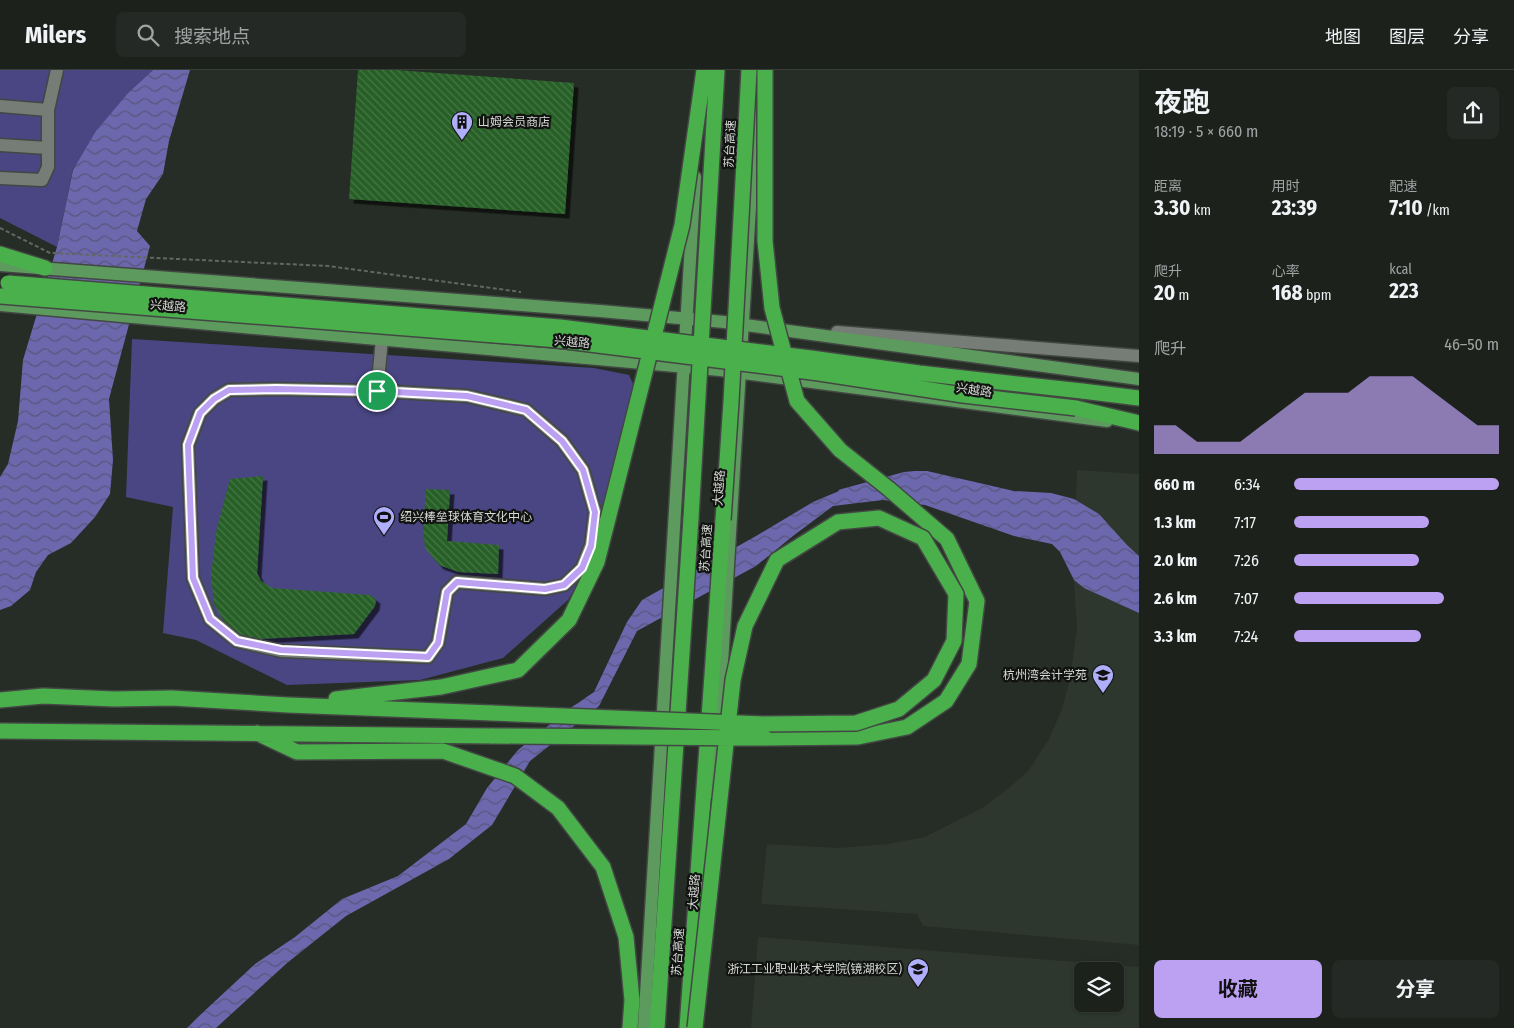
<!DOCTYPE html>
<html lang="zh">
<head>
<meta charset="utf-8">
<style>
  body { margin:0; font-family:"Fira Sans Condensed","Noto Sans SC",sans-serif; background:#252925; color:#f1f3f6; height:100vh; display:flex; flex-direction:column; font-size:19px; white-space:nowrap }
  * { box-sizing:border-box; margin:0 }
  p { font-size:16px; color:#a0a3a3 }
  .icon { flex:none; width:28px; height:28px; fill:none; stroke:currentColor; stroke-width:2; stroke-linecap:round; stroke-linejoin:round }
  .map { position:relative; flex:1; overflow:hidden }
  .panel { display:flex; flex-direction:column; background:#1c211c; width:375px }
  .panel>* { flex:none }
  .buttons { position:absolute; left:1074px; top:892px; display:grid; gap:10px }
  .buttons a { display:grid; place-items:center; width:50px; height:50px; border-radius:8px; background:#1c211c; box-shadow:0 1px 4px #0004,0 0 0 1px #3a3e3b; font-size:25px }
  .pin { position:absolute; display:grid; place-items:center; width:42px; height:42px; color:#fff; margin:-21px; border:2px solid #fff; border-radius:50%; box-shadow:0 1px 5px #0007 }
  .round { display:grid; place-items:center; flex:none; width:52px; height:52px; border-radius:8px; background:#252925 }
  .headline { display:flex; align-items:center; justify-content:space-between; height:85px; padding:0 15px }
  h1 { font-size:28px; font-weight:700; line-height:38px }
  .stats { display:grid; grid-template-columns:repeat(3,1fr); gap:8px; height:85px; padding:5px 15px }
  .stats div { display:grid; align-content:center }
  .stats b { font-size:21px; font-weight:700 }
  .stats small { font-size:14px; font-weight:400 }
  .stats p { font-size:14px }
  .chart { height:140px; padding:10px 15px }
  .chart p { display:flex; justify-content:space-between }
  .chart svg { width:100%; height:90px; margin-top:5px; fill:#bca0f2; opacity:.7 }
  .cta { display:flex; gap:10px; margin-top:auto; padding:10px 15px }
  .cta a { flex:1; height:58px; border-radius:8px; background:#bca0f2; color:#111; font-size:20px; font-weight:700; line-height:58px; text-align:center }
  .cta a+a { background:#252925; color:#f1f3f6 }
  ul { padding:0 15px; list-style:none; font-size:16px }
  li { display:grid; grid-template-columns:80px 60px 1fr; align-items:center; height:38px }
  li i { height:12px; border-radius:6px; background:#bca0f2 }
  header { display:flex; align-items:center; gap:30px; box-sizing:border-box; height:70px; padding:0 25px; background:#1c211c; border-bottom:1px solid #3a3e3b }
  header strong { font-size:24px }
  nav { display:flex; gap:28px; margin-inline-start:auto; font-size:18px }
  .search { width:350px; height:45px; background:#252925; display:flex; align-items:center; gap:12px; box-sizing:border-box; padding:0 18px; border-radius:8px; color:#a0a3a3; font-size:19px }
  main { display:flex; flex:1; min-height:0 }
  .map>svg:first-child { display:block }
  .built { fill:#2d372d; fill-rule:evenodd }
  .green { fill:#4a4684 }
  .water { fill:url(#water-waves) }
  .building { fill:url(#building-back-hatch); filter:url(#shadow) }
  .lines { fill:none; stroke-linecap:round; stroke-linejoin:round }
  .minor-casing { stroke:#434743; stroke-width:15 }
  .major-casing { stroke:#434743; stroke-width:15 }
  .highway-casing { stroke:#434743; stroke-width:18 }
  .path { stroke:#626762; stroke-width:2; stroke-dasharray:4 2.5; stroke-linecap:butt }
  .minor { stroke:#767c76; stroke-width:12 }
  .major { stroke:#5c9b5d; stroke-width:12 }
  .highway { stroke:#4ab04c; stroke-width:15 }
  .highway-bridge-casing { stroke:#434743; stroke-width:18; stroke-linecap:butt }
  .highway-bridge { stroke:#4ab04c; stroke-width:15 }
  .route-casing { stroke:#fff; stroke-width:10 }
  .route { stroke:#bca0f2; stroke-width:6 }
  .labels { text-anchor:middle; stroke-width:4.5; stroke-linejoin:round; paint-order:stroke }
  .poi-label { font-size:12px; fill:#d6d9d6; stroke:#111311; text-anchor:start }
  .street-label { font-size:12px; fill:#d6d9d6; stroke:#111311 }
</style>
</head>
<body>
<header>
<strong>Milers</strong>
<div class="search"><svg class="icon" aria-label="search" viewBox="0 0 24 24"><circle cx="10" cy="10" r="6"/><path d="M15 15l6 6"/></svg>搜索地点</div>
<nav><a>地图</a><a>图层</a><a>分享</a></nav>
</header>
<main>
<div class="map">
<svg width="1139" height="958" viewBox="0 0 1139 958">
  <defs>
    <pattern id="water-waves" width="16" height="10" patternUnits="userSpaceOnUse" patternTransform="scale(1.25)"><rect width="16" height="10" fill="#6b68ad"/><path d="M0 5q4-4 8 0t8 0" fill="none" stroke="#58567c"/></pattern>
    <pattern id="building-back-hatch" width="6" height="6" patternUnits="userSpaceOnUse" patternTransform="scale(1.25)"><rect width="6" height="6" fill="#286028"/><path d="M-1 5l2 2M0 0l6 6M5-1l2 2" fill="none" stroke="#467646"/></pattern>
    <filter id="shadow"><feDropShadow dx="4.5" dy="4.5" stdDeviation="0" flood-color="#0009"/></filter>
  </defs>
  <rect width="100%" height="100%" fill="#262c26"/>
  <!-- built -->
  <path class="built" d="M1077 400 1139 404V875L923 856 917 844 761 834 767 774 839 778 887 774 925 767 982 738 1009 718 1029 700 1049 669 1062 639 1070 609 1077 557 1073 500Z
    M758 867 1139 897V958H751ZM1082 901H1115V934H1082Z"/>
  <!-- green -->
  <path class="green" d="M0 0H153L129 22 73 99 57 177 0 148Z
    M132 269 594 298 629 305 634 316 622 374 589 494 568 530 503 588 420 610 287 615 196 570 163 563 173 437 126 427Z"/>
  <!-- water -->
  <path class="water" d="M153 0H190L169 71 163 104 146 129 137 161 150 176 109 329 113 390 110 424 95 447 71 473 48 485 36 502 30 520 11 536 0 540V407L8 394 18 351 23 290 57 177 73 100 96 61 129 22Z
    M915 401H927L1014 421 1051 423 1074 429 1099 444 1127 475 1139 486V543L1084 518 1074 510 1060 482 1052 474 1014 466 925 435 883 430 833 436 793 466 756 496 637 561 599 636 530 691 492 755 449 789 346 846 287 893 216 958H187L198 947 255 894 295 867 342 829 398 806 466 754 487 718 518 680 569 639 594 622 627 552 642 530 756 466 813 432 839 421 838 420 904 402Z"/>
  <!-- building -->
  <path class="building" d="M358 0H396L574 13 565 144 349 129Z
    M263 406 257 503 261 511 272 518 370 525 376 529 375 536 354 564 259 569 240 565 225 553 214 534 211 506 216 462 230 409Z
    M426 419 450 420 447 471 499 475 498 504 459 502 439 495 425 478 423 457Z"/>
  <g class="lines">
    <!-- minor casing -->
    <g class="minor-casing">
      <path id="minor" d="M0 36 48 40
        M0 75 48 78
        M0 108 42 110 48 97V40L57 0
        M837 262 1139 286
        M377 321 467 326 526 340 562 371 583 400 595 442 591 475 582 498 564 515 545 519 457 512 447 522 438 573 428 587 281 581 237 571 210 549 193 508 188 375 200 343 214 329 229 320 276 319 377 321 382 269"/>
    </g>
    <!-- major casing -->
    <g class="major-casing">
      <path id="major" d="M0 195 600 241 724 252 1139 309
        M0 235 720 300 1107 351
        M714 724 758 7
        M644 958 695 107"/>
    </g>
    <!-- highway casing -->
    <g class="highway-casing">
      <path id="highway" d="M0 184 45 198
        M1082 321 1139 328
        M1076 338 1139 353
        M336 629 441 617 518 600 569 550 597 492 608 449
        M0 630 43 626 114 629 172 628 288 635 492 643
        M0 661 493 666
        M257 663 297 682 443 681 515 706 558 738 603 797 626 867 632 930 630 958
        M765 668 858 667 907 657 946 631 969 594 977 531 947 469 889 419 840 380
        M657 958 691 448
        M687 958 723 450"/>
    </g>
    <!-- path -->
    <path class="path" d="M0 158 50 183 328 196 521 222"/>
    <!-- minor -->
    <use href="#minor" class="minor"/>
    <!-- major -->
    <use href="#major" class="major"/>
    <!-- highway -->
    <use href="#highway" class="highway"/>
    <!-- highway-bridge casing -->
    <g class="highway-bridge-casing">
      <path id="highway-bridge" d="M765 0V171L772 238 797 331 840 380
        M8 213 560 257 811 288 919 303 1082 321
        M0 226 558 270 819 303 963 325 1076 338
        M691 448 717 0
        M608 449 682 155 704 0
        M723 450 731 332 749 0
        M492 643 764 654 856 653 899 639 934 610 954 571 956 524 923 468 879 448 838 452 777 490 745 556 733 610 695 958
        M493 666 765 668"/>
    </g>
    <!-- highway-bridge -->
    <use href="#highway-bridge" class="highway-bridge"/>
  </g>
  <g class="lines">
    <!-- route casing -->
    <g class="route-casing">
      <path id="route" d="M276 319 377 321 467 326 526 340 562 371 583 400 595 442 591 476 582 498 564 515 545 519 457 512 447 522 438 573 428 587 281 580 237 571 210 549 193 508 188 375 200 343 214 329 229 320Z"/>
    </g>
    <!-- route -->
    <use href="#route" class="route"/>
  </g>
  <!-- icons -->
  <defs>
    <g id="building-pin" transform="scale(1.125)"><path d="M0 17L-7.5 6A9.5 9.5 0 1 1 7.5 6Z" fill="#afaefa" stroke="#111311"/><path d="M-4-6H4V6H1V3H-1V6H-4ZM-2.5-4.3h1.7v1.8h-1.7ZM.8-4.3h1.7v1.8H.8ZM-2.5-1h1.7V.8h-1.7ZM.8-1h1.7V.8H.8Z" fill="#111"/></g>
    <g id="stadium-pin" transform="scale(1.125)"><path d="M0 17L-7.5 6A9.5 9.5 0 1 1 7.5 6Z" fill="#afaefa" stroke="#111311"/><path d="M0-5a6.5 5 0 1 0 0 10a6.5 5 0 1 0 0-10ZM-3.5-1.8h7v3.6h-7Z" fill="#111"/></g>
    <g id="school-pin" transform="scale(1.125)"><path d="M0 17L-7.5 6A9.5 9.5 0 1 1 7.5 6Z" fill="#afaefa" stroke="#111311"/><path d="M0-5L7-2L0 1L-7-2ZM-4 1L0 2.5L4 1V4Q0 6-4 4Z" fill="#111"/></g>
    <g id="university-pin" transform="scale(1.125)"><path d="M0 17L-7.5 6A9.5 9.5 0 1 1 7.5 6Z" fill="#afaefa" stroke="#111311"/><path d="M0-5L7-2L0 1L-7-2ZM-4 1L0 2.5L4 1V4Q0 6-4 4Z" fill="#111"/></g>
  </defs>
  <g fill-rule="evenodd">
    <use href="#building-pin" x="462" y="52"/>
    <use href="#stadium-pin" x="384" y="447"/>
    <use href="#school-pin" x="1103" y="605"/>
    <use href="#university-pin" x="918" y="899"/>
  </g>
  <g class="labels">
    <!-- poi labels -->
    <g class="poi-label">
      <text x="478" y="56">山姆会员商店</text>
      <text x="400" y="451">绍兴棒垒球体育文化中心</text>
      <text x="1087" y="609" text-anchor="end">杭州湾会计学苑</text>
      <text x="902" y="903" text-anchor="end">浙江工业职业技术学院(镜湖校区)</text>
    </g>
    <!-- street labels -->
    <g class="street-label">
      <text transform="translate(730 74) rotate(-87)" y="4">苏台高速</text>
      <text transform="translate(168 236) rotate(5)" y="4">兴越路</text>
      <text transform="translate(572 272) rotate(5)" y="4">兴越路</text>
      <text transform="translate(974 320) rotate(8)" y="4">兴越路</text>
      <text transform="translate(719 418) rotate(-86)" y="4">大越路</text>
      <text transform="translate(706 478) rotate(-86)" y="4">苏台高速</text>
      <text transform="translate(694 822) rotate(-86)" y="4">大越路</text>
      <text transform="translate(678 882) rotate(-86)" y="4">苏台高速</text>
    </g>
  </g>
</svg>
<div class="buttons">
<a><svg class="icon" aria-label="layers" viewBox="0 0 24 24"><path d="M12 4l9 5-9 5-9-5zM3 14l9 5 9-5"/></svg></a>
</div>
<div class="pin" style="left:377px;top:321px;background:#1e9e55"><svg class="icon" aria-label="arrive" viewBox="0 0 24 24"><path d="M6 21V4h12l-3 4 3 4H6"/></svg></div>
</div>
<section class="panel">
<div class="headline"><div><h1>夜跑</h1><p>18:19 · 5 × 660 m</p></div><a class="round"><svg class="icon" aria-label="share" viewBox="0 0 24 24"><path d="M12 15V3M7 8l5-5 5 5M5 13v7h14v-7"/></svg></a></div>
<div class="stats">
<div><p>距离</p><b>3.30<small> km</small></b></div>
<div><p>用时</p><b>23:39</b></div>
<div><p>配速</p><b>7:10<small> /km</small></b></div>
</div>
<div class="stats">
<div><p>爬升</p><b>20<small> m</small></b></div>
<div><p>心率</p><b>168<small> bpm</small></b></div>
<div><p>kcal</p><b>223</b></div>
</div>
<div class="chart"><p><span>爬升</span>46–50 m</p>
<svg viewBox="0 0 160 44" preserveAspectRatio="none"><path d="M0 44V30L10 30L20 38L30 38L40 38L50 30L60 22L70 14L80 14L90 14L100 6L110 6L120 6L130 14L140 22L150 30L160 30V44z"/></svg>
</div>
<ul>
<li><b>660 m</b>6:34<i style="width:100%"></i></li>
<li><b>1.3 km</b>7:17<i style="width:66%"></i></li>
<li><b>2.0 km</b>7:26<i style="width:61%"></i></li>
<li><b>2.6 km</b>7:07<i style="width:73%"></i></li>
<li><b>3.3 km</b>7:24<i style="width:62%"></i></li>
</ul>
<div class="cta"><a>收藏</a><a>分享</a></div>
</section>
</main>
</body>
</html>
